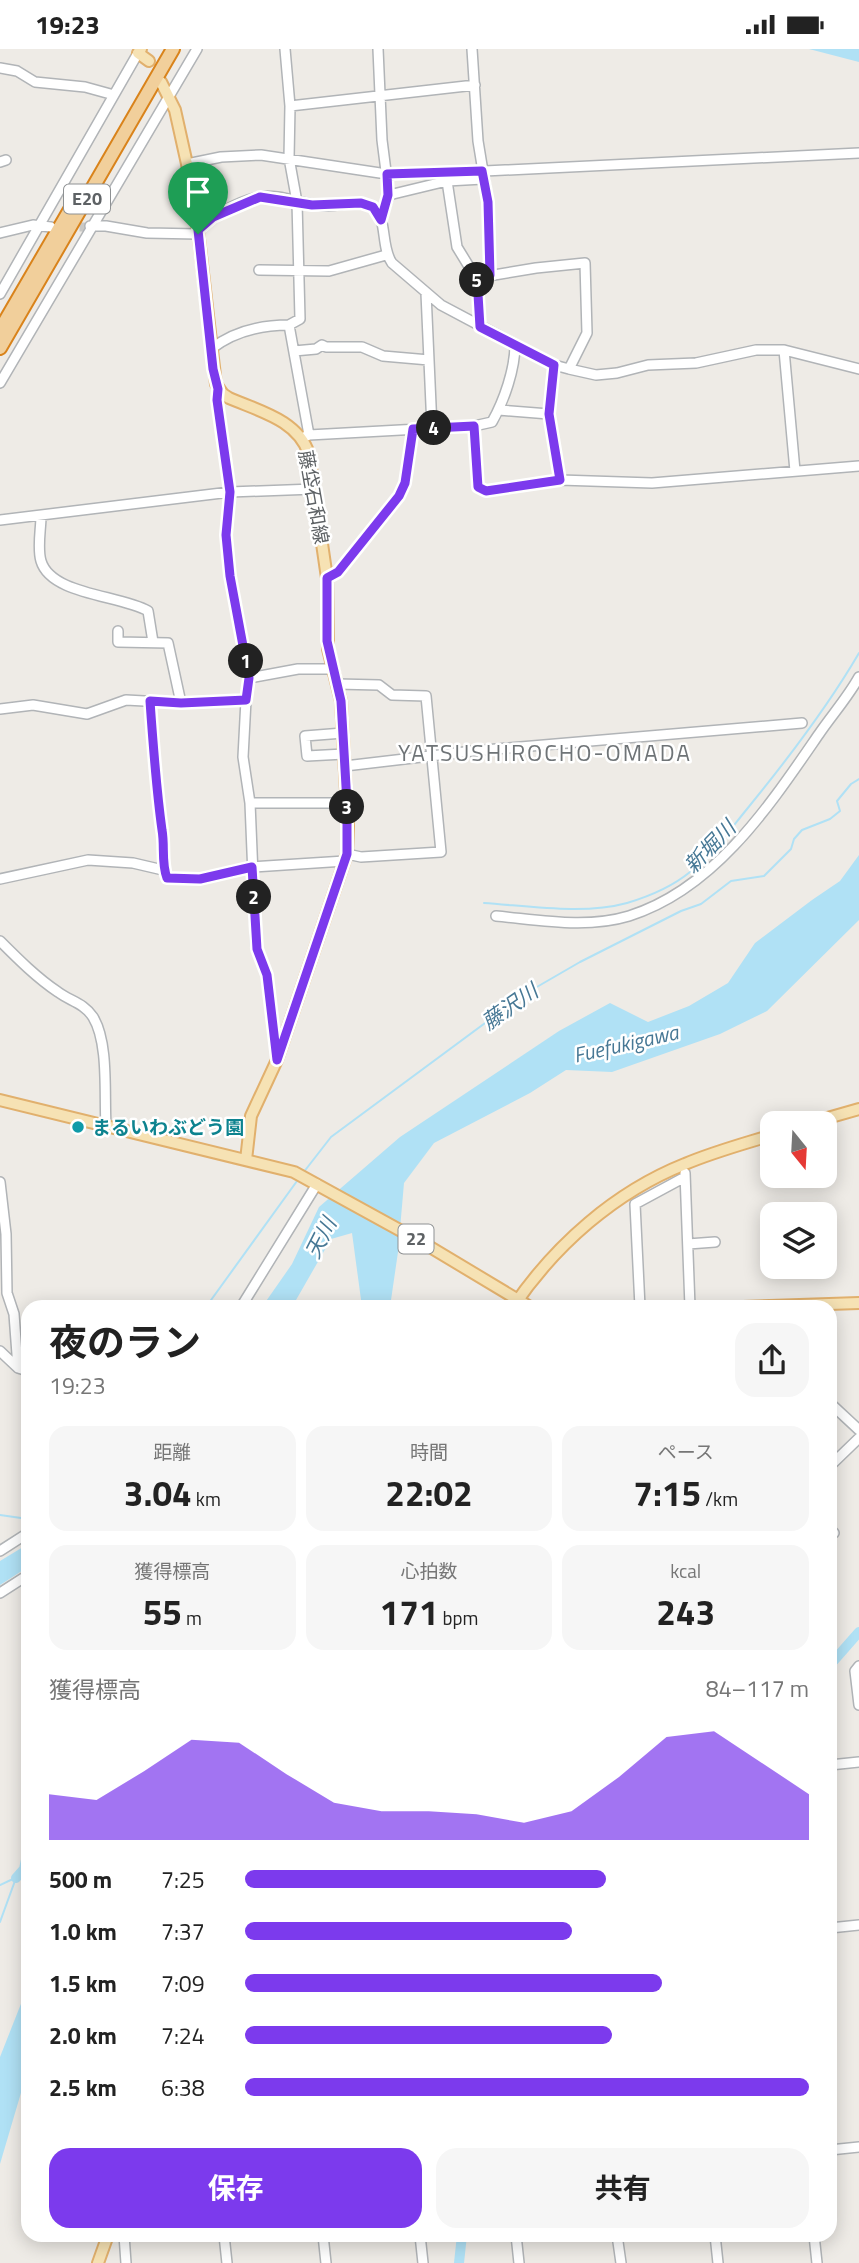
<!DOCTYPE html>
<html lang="ja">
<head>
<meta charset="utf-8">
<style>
  body { margin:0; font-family:"Titillium Web","Noto Sans JP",sans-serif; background:#f6f6f6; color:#222; height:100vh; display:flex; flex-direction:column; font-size:26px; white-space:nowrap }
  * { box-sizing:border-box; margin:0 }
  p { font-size:23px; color:#767676 }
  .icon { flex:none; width:38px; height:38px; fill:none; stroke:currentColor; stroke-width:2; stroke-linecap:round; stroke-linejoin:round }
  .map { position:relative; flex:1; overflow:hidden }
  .details { position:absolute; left:21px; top:1251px; width:816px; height:942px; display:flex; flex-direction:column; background:#fff; border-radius:21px; box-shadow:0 4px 18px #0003 }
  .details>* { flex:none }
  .needle { width:46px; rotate:162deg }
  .controls { position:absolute; left:760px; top:1062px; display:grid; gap:14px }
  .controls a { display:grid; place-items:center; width:77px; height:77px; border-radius:14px; background:#fff; box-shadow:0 4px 18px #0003; font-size:35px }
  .pin { position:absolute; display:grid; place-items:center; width:60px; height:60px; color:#fff; margin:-72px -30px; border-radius:50% 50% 50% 0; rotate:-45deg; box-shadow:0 0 7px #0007 }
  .pin .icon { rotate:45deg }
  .km { position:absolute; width:35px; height:35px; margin:-18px; border-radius:50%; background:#222; color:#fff; font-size:19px; line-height:35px; text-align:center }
  .round { display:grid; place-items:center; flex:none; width:74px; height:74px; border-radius:21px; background:#f6f6f6 }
  .headline { display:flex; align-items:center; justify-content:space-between; height:119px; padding:0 28px }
  h1 { font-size:38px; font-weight:700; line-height:52px }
  .figures { display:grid; grid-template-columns:repeat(3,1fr); gap:10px; height:119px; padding:7px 28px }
  .figures div { display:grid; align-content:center; border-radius:18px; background:#f6f6f6; text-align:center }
  .figures b { font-size:35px; font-weight:700 }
  .figures small { font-size:19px; font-weight:400 }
  .figures p { font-size:19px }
  .chart { height:196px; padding:14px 28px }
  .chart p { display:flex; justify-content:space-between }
  .chart svg { width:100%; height:126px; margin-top:7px; fill:#7c3aed; opacity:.7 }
  .cta { display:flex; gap:14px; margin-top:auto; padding:14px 28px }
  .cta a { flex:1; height:80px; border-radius:21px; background:#7c3aed; color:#fff; font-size:28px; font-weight:700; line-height:80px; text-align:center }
  .cta a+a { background:#f6f6f6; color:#222 }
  ul { padding:0 28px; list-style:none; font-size:23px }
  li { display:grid; grid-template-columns:112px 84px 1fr; align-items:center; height:52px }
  li i { height:18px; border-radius:9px; background:#7c3aed }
  .status { display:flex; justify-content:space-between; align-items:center; height:49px; padding:0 35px; background:#fff; direction:ltr }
  .status svg { height:19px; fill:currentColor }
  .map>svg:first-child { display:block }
  .water { fill:#b0e1f5 }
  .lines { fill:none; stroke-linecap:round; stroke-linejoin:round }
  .stream { stroke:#b0e1f5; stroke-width:2 }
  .river { stroke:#b0e1f5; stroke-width:10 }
  .minor-tunnel { stroke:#cac9c6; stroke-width:9; stroke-dasharray:9 4.5; stroke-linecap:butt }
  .minor-casing { stroke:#b1b4b7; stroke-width:12 }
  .major-casing { stroke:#e1b06d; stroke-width:14 }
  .highway-casing { stroke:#d9831b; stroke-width:16 }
  .minor { stroke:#fff; stroke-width:9 }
  .major { stroke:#f6e2b4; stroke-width:10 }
  .highway { stroke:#f1cf9b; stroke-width:12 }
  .route-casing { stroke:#fff; stroke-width:14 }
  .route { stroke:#7c3aed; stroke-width:9 }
  .culture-dot { fill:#0f9aa8; stroke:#fff; stroke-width:2.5 }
  .labels { text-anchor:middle; stroke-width:5; stroke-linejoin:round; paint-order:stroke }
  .shield { fill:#fff; stroke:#8e9193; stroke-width:2 }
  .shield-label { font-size:18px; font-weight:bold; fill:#5e6265 }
  .street-label { font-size:19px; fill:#5e6265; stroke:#fff }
  .culture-label { font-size:19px; font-weight:bold; fill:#0d838f; stroke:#fff; text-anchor:start }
  .water-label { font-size:21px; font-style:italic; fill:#477895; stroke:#fff }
  .quarter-label { font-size:23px; letter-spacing:2px; fill:#6f7477; stroke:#fff }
</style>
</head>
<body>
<div class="status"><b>19:23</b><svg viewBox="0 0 49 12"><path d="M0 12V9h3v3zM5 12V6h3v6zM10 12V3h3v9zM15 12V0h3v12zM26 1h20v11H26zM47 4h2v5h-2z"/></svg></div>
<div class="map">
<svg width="859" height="2214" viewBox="0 0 859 2214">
  <rect width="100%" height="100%" fill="#eeebe6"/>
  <!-- water -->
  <path class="water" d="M809 0H859V13Z
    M859 806V871L767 962 720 985 612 1023 566 1021 530 1044 434 1094 404 1134 398 1203 390 1258H362L352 1184 331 1190 292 1258H262L292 1215 319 1158 400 1088 559 982 610 954 648 973 689 957 728 934 755 894 812 851 840 832Z
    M28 1495V1518L0 1536V1512Z
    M28 1937V2020L0 2115V2008Z"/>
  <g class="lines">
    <!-- stream -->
    <path class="stream" d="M484 854C529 857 584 866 627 854 647 848 673 837 690 823 712 806 729 782 747 760 787 711 827 659 859 604
      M303 1124 331 1088 523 946 580 913 681 862 701 855 731 832 764 827 791 800 794 790 802 781 830 770 840 762 837 752 851 735 859 730
      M206 1258 297 1132
      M0 1466 21 1469 28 1463
      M0 1836 15 1829
      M0 1873 16 1829"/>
    <!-- river -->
    <path class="river" d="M830 1616 859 1583
      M28 1788V1792
      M16 1829 24 1820 28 1801
      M459 2214 462 2186"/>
    <!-- minor-tunnel -->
    <path class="minor-tunnel" d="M66 178H85"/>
    <!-- minor casing -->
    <g class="minor-casing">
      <path id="minor" d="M285 0 290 57 289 109 297 153 300 270 289 276
        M378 0 382 91 389 146 381 171
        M472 0 478 92 488 153 490 226
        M0 19 17 22 35 33 85 38 114 46
        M290 57 475 36
        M0 113 6 111
        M187 115 221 108 261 106 380 124 424 125 859 104
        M447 132 457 198 476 229 480 278
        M389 146 447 132 483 130
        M90 177H106L147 184 198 185
        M198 181C209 167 241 152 259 148 280 144 305 157 328 157 342 156 362 150 375 160 387 170 381 199 392 214L441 256 554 316 569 320 596 326 617 324 648 316 696 314 756 301H784L859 320
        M0 184 33 176 51 178
        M259 221 329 222 386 206
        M476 229 536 219 585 214 587 284 569 320
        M426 244 432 379
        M0 245 138 4
        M211 300C234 282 260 276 289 276L309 386
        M784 301 795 422
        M294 302 316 300 322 296 326 298H362L383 307 429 311
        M554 316 549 365 560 431
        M0 334 197 0
        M218 340 217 351 230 443 226 486 230 527 249 629 246 651 243 708 250 754 256 899 267 926 277 1011
        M499 361 549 365
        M474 377 478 438 486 442 560 431 652 434 859 417
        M302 389 309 386 474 377 492 373C504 352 515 320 515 296
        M41 467C41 480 37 499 41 512 51 546 120 546 148 562L153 593
        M0 471 230 443 314 440
        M327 529 338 523 399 447 405 434 413 380
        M118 582V593L168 594 181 654
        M249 629 298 620H333
        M337 635 379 636 392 646 426 647 441 803 361 808 347 805
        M150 652C153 695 156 738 162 781 165 797 161 814 167 829L200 830 252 818 345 812
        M0 660 33 656 87 665 126 651 181 654 246 651
        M343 684 305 687 307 707 344 705
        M345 717 473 702 802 674
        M250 754H347
        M0 830 88 811 133 814 163 821
        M496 867C540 871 586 880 629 867 715 840 770 756 819 685 832 666 848 648 859 628
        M0 892C18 910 37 929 58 943 70 952 84 954 93 968 109 994 104 1046 106 1076
        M685 1124 690 1258
        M0 1133 6 1185 7 1244 14 1265 18 1319
        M688 1195 715 1193
        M241 1258 317 1135
        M640 1258 635 1155 685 1128
        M0 1302 18 1319 28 1322
        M830 1354 859 1381
        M830 1417 859 1389
        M830 1480 834 1484
        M0 1502 28 1484
        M0 1544 28 1526
        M859 1617 855 1622 859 1656
        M830 1716 859 1713
        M830 1879 859 1876
        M830 2101 859 2098
        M124 2186 126 2214
        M224 2186 227 2214
        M323 2186 326 2214
        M420 2186 423 2214
        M516 2186 519 2214
        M617 2186 621 2214
        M715 2186 718 2214
        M814 2186 817 2214"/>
    </g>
    <!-- major casing -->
    <g class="major-casing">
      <path id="major" d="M141 0 138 4 149 12
        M161 33 175 61 187 115 198 181 216 335 223 345 229 349C259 362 298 371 309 405L327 529 328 600 341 652 348 777 347 805 277 1011 251 1067 246 1111
        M0 1051 294 1123 425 1195 530 1258
        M810 1074 859 1060
        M513 1258C555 1196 615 1143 685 1115 713 1103 743 1095 772 1086
        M743 1258 859 1254
        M98 2214 108 2186"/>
    </g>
    <!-- highway casing -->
    <g class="highway-casing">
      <path id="highway" d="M0 281 75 152
        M0 299 173 0"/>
    </g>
    <!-- minor -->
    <use href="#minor" class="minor"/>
    <!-- major -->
    <use href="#major" class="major"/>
    <!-- highway -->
    <use href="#highway" class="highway"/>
  </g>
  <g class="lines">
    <!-- route casing -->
    <g class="route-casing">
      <path id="route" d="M482 122 488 153 490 226 477 229 480 278 554 316 549 365 560 431 486 442 478 438 474 377 413 380 405 434 399 447 338 523 327 529V592L341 652 347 754V805L277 1011 267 926 257 900 252 818 200 830 167 829C161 814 165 797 162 781 156 738 153 695 150 652L181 654 246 651 249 629 230 527 226 486 230 443 217 351 218 340 213 320 198 181 213 168 260 148 312 156 361 154 373 158 381 171 388 146 387 125Z"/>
    </g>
    <!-- route -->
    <use href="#route" class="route"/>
  </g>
  <!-- markers -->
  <circle class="culture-dot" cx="78" cy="1078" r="7"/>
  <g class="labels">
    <!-- shield labels -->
    <g class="shield">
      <rect x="64" y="135.5" width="46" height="29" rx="5"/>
      <rect x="398.5" y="1175.5" width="35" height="29" rx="5"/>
    </g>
    <g class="shield-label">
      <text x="87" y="156">E20</text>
      <text x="416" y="1196">22</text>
    </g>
    <!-- street labels -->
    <g class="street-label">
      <text transform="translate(314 448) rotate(80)" y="7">藤垈石和線</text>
    </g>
    <!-- culture labels -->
    <g class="culture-label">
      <text x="92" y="1085">まるいわぶどう園</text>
    </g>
    <!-- water labels -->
    <g class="water-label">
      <text transform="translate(710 798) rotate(-46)" y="7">新堀川</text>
      <text transform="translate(510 958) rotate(-35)" y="7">藤沢川</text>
      <text transform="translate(626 995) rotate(-13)" y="7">Fuefukigawa</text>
      <text transform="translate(321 1189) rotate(-63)" y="7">天川</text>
    </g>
    <!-- quarter labels -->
    <g class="quarter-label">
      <text x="545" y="712">YATSUSHIROCHO-OMADA</text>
    </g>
  </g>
</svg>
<div class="controls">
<a><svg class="needle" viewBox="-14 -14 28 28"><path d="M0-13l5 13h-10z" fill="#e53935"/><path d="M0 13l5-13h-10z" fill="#767676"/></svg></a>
<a><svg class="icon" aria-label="layers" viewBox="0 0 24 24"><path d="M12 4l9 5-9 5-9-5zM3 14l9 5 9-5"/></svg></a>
</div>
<div class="pin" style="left:198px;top:185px;background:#1e9e55"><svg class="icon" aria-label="arrive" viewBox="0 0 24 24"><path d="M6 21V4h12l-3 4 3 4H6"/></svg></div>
<b class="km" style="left:246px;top:612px">1</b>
<b class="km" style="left:254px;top:848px">2</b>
<b class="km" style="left:347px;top:758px">3</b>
<b class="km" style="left:434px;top:379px">4</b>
<b class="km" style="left:477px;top:231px">5</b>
<section class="details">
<div class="headline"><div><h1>夜のラン</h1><p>19:23</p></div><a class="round"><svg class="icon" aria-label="share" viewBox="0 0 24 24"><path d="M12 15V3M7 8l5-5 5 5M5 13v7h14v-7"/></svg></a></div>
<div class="figures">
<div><p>距離</p><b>3.04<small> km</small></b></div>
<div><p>時間</p><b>22:02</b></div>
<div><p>ペース</p><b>7:15<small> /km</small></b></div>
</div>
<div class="figures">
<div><p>獲得標高</p><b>55<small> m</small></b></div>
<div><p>心拍数</p><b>171<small> bpm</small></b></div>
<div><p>kcal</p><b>243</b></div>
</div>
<div class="chart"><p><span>獲得標高</span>84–117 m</p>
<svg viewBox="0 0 160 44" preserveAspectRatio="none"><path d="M0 44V28L10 30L20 20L30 9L40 10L50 21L60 31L70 34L80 34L90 35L100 38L110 34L120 22L130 8L140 6L150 17L160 28V44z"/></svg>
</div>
<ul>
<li><b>500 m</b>7:25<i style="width:64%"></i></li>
<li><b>1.0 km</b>7:37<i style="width:58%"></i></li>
<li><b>1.5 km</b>7:09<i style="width:74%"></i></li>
<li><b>2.0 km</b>7:24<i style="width:65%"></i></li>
<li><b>2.5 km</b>6:38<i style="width:100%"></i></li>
</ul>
<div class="cta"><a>保存</a><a>共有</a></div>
</section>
</div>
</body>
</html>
